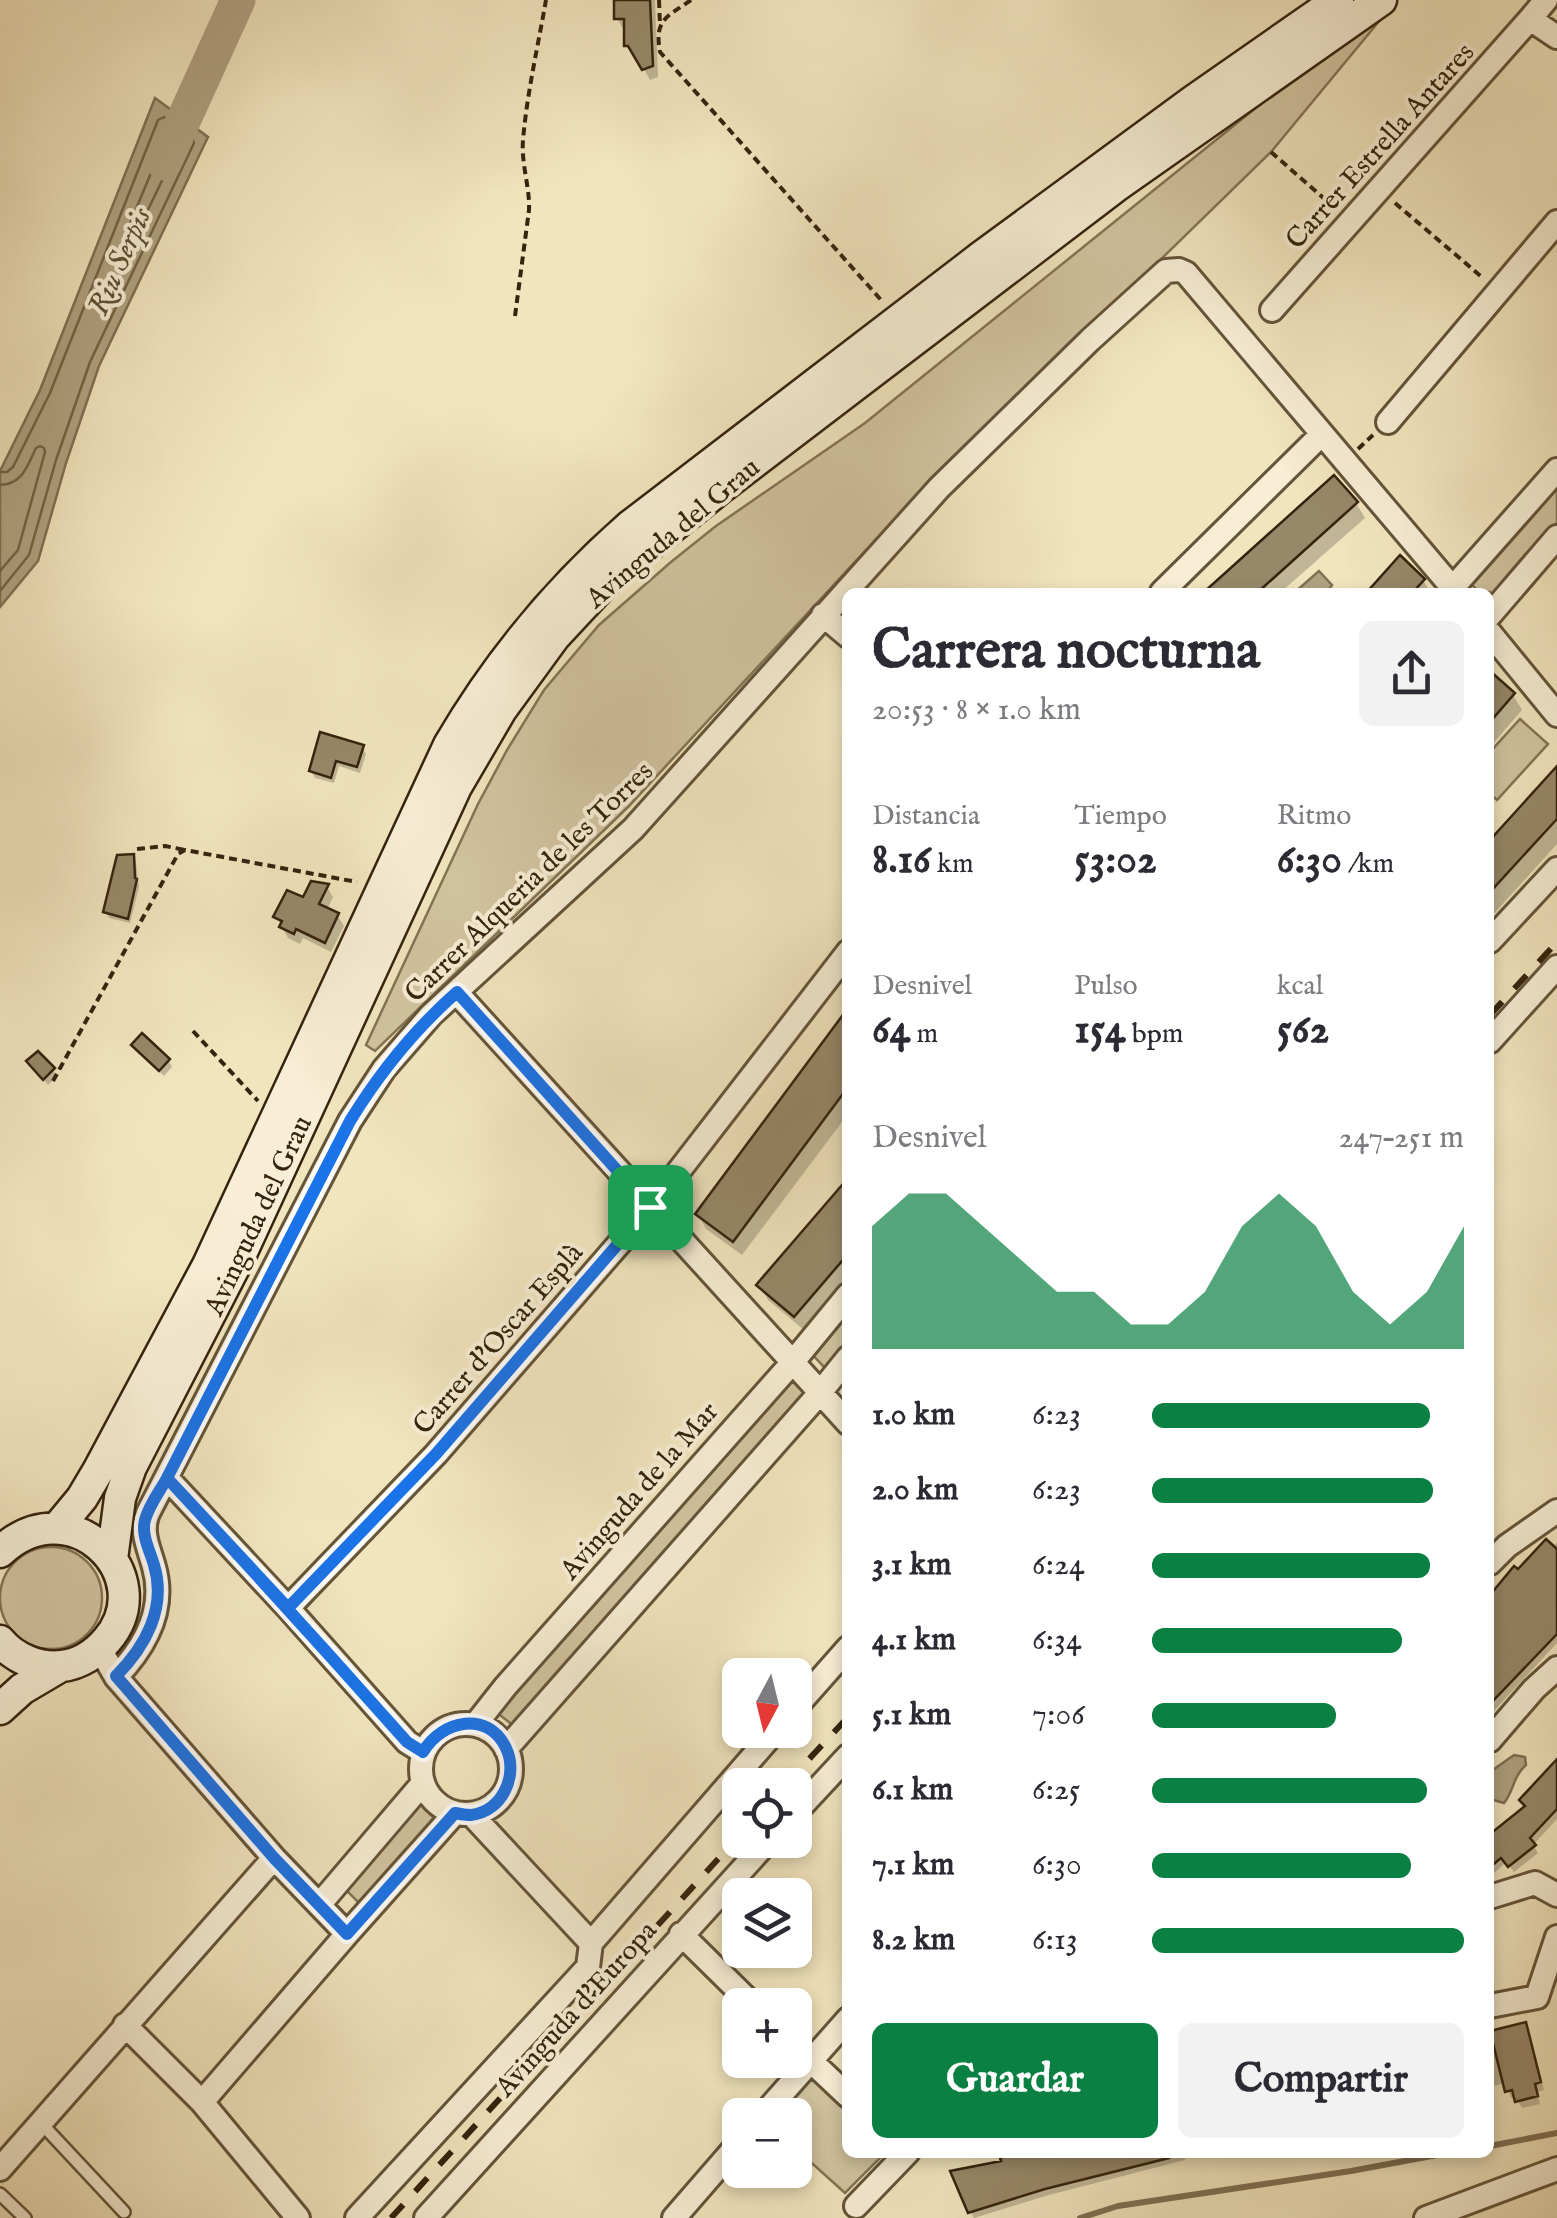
<!DOCTYPE html>
<html lang="es">
<head>
<meta charset="utf-8">
<style>
  body { margin:0; font-family:"IM FELL English",serif; background:#f2f2f3; color:#2b2b33; height:100vh; display:flex; flex-direction:column; font-size:38px; white-space:nowrap }
  * { box-sizing:border-box; margin:0 }
  p { font-size:32px; color:#7c7c81 }
  .icon { flex:none; width:55px; height:55px; fill:none; stroke:currentColor; stroke-width:2; stroke-linecap:round; stroke-linejoin:round }
  .map { position:relative; flex:1; overflow:hidden }
  .sheet { position:absolute; left:842px; top:588px; width:652px; height:1570px; display:flex; flex-direction:column; background:#fff; border-radius:15px; box-shadow:0 5px 15px #0003 }
  .sheet>* { flex:none }
  .needle { width:65px; rotate:187deg }
  .buttons { position:absolute; left:722px; top:1658px; display:grid; gap:20px }
  .buttons a { display:grid; place-items:center; width:90px; height:90px; border-radius:15px; background:#fff; box-shadow:0 5px 15px #0003; font-size:50px }
  .pin { position:absolute; display:grid; place-items:center; width:85px; height:85px; color:#fff; margin:-42px; border-radius:20px; box-shadow:0 5px 15px #0006 }
  .round { display:grid; place-items:center; flex:none; width:105px; height:105px; border-radius:15px; background:#f2f2f3 }
  .overview { display:flex; align-items:center; justify-content:space-between; height:170px; padding:0 30px }
  h1 { font-size:55px; font-weight:800; line-height:75px }
  .stats { display:grid; grid-template-columns:repeat(3,1fr); gap:15px; height:170px; padding:10px 30px }
  .stats div { display:grid; align-content:center }
  .stats b { font-size:42px; font-weight:800 }
  .stats small { font-size:28px; font-weight:400 }
  .stats p { font-size:28px }
  .chart { height:280px; padding:20px 30px }
  .chart p { display:flex; justify-content:space-between }
  .chart svg { width:100%; height:180px; margin-top:10px; fill:#0b8043; opacity:.7 }
  .button { display:flex; gap:20px; margin-top:auto; padding:20px 30px }
  .button a { flex:1; height:115px; border-radius:15px; background:#0b8043; color:#fff; font-size:40px; font-weight:800; line-height:115px; text-align:center }
  .button a+a { background:#f2f2f3; color:#2b2b33 }
  ul { padding:0 30px; list-style:none; font-size:32px }
  li { display:grid; grid-template-columns:160px 120px 1fr; align-items:center; height:75px }
  li i { height:25px; border-radius:12px; background:#0b8043 }
  .map>svg:first-child { display:block }
  .green { fill:#d2c4a0; stroke:#837456; stroke-width:2.5 }
  .water { fill:#b1a382; stroke:#7f7053; stroke-width:2.5 }
  .shadow { fill:#0003 }
  .lines { fill:none; stroke-linecap:round; stroke-linejoin:round }
  .shore { stroke:#726348; stroke-width:2.5 }
  .stream { stroke:#7f7053; stroke-width:6 }
  .river { stroke:#b1a382; stroke-width:35 }
  .building { fill:#978869; stroke:#34230d; stroke-width:2.5 }
  .service-casing { stroke:#645439; stroke-width:16 }
  .minor-casing { stroke:#645439; stroke-width:28 }
  .secondary-casing { stroke:#34230d; stroke-width:35 }
  .path { stroke:#34230d; stroke-width:4; stroke-dasharray:8 5; stroke-linecap:butt }
  .service { stroke:#f7eed5; stroke-width:11 }
  .minor { stroke:#f7eed5; stroke-width:22 }
  .secondary { stroke:#f7eed5; stroke-width:30 }
  .rail { stroke:#34230d; stroke-width:6; stroke-dasharray:18 18; stroke-linecap:butt }
  .route-casing { stroke:#fff; stroke-width:20 }
  .route { stroke:#1a73e8; stroke-width:12 }
  .labels { text-anchor:middle; stroke-width:8; stroke-linejoin:round; paint-order:stroke }
  .street-label { font-size:28px; fill:#34230d; stroke:#f7eed5 }
  .water-label { font-size:30px; font-style:italic; fill:#605036; stroke:#f7eed5 }
</style>
</head>
<body>
<div class="map">
<svg width="1557" height="2218" viewBox="0 0 1557 2218">
  <rect width="100%" height="100%" fill="#f2e5be"/>
  <filter id="stains"><feTurbulence type="fractalNoise" baseFrequency=".002" numOctaves="4"/><feColorMatrix values="0 0 0 0 .2 0 0 0 0 .09 0 0 0 0 .02 0 0 0 .5 -.17"/></filter>
  <radialGradient id="worn" r=".72"><stop offset=".6" stop-color="#630" stop-opacity="0"/><stop offset="1" stop-color="#630" stop-opacity=".3"/></radialGradient>
  <!-- green -->
  <path class="green" d="M1395 2 1271 152 1039 378 865 551 628 807 375 1051 366 1045 478 804 507 750 544 690 599 625 671 562 716 526 865 423 1273 94Z
    M1557 488V523L1490 600V592H1479L1472 585Z
    M1520 719 1548 744 1497 800 1490 794V752Z
    M847 1309V1342L825 1368 810 1352Z
    M788 1377 805 1393 515 1727 495 1711Z
    M0 1598a51 51 0 1 1 102 0a51 51 0 1 1-102 0Z
    M419 1800 434 1818 360 1904 343 1887Z
    M814 2073 847 2107 848 2152 885 2153 845 2193 795 2148V2115H779Z"/>
  <!-- water -->
  <path class="water" d="M155 98 208 137 99 366 66 463 38 561 0 607V471L40 390Z
    M1319 571 1332 585 1327 592H1295Z
    M1514 1755 1525 1757 1526 1765C1513 1776 1514 1791 1504 1803L1490 1799V1772Z"/>
  <!-- shadow -->
  <path class="shadow" d="M617 0H655L658 77 650 80 637 56H633L627 45V29H623L617 18Z
    M1334 479 1356 503 1365 518 1281 592H1207Z
    M1400 559 1423 580 1430 592H1370Z
    M1490 675 1513 695 1522 710 1490 747Z
    M362 747 366 754 360 773 339 766 334 783 315 778 311 771Z
    M1557 769V844L1490 918V843Z
    M133 856 136 862 139 887 130 923 109 918 106 912Z
    M327 887 333 897 327 910 337 915 344 926 331 952 303 938 300 944 288 938 276 916Z
    M848 1011V1114L742 1255 706 1229 698 1214Z
    M142 1037 169 1061 172 1067 164 1076 138 1052 134 1046Z
    M29 1062 53 1070 57 1076 48 1085Z
    M848 1183V1279L804 1330 768 1300 760 1285Z
    M1557 1543V1643L1490 1715V1598L1518 1573Z
    M1557 1763V1819L1533 1845 1538 1853 1514 1872 1506 1862 1490 1877V1837L1527 1808Z
    M1525 2025 1529 2033 1544 2090 1537 2092 1540 2104 1522 2108 1516 2097 1511 2098 1505 2083 1490 2087V2038Z
    M1030 2152H1197L1184 2156 1185 2160 1049 2195 974 2218 970 2211 1004 2163Z"/>
  <g class="lines">
    <!-- shore -->
    <path class="shore" d="M166 137 177 142 178 147 135 237 129 240 126 233Z
      M0 472H7L13 467 50 393 158 120 164 117 192 138 194 143 90 362 56 460 29 555 0 591
      M0 485C23 484 27 466 36 448L40 446 44 448 45 452 18 550 0 571"/>
    <!-- stream -->
    <path class="stream" d="M1490 2146 1557 2133
      M1080 2218 1118 2206 1351 2171 1453 2152"/>
    <!-- river -->
    <path class="river" d="M164 163 238 0"/>
  </g>
  <!-- building -->
  <path class="building" d="M614 0H650L653 66 642 70 628 46H624V19H614Z
    M1334 475 1358 502 1258 592H1204Z
    M1400 555 1425 579 1413 592H1367Z
    M1490 671 1515 693 1490 722Z
    M320 732 364 745 357 767 336 761 331 778 309 771Z
    M1557 766V819L1490 892V840Z
    M134 854 135 878 137 879 128 919 103 912 117 855Z
    M311 881 329 884 319 904 339 913 325 943 296 929 294 934 279 927 282 921 273 917 287 890 303 897Z
    M848 1008V1087L733 1242 695 1214Z
    M142 1033 170 1059 159 1071 131 1045Z
    M38 1051 55 1068 43 1080 26 1061Z
    M848 1178V1254L794 1317 756 1285Z
    M1546 1539 1557 1549V1634L1490 1704V1595L1514 1566 1518 1569Z
    M1557 1759V1809L1530 1838 1536 1845 1508 1867 1501 1858 1490 1867V1834L1525 1806 1519 1800Z
    M1526 2022 1541 2082 1535 2084 1538 2096 1515 2102 1512 2090 1505 2092 1490 2031Z
    M1023 2152H1168L1169 2158 1045 2189 968 2213 950 2171 1001 2161 1000 2158Z"/>
  <g class="lines">
    <!-- service casing -->
    <g class="service-casing">
      <path id="service" d="M40 2122 124 2212
        M0 2194 25 2218"/>
    </g>
    <!-- minor casing -->
    <g class="minor-casing">
      <path id="minor" d="M1546 0 1530 19 1557 37
        M1272 310 1530 19
        M1388 422 1557 222
        M1162 592 1322 434
        M1449 592 1557 470
        M823 615 848 636
        M1490 615 1557 537
        M1490 633 1557 715
        M1490 941 1557 869
        M457 993 848 1423
        M1490 1041 1557 967
        M167 1478 288 1608 407 1742 423 1752
        M1490 1563 1507 1546 1557 1511
        M288 1608 436 1454 651 1207 848 952
        M100 1649 116 1677 274 1858 347 1934
        M116 1677C145 1647 166 1610 154 1567 149 1548 140 1532 148 1513L350 1121 384 1069 431 1015 633 829 939 488 1090 340 1166 271 1179 270 1186 273 1456 592
        M795 1708 848 1648
        M421 1769a45 45 0 1 1 90 0a45 45 0 1 1-90 0Z
        M475 1725 505 1687 792 1363 848 1295
        M1490 1740 1534 1689 1557 1668
        M506 1749 819 1394 848 1358
        M795 1813 848 1756
        M472 1815 591 1943
        M1490 1897 1535 1883 1557 1895
        M319 1905 423 1783
        M681 1934 753 2005
        M591 1943 776 1730
        M1490 2006 1537 1997 1557 1937
        M125 2025 202 2102 298 2218
        M795 2046 848 2096
        M202 2102 347 1934 455 1813
        M763 2115 848 2019
        M0 2169 274 1858
        M856 2206 908 2152
        M357 2218 588 1967 591 1943
        M426 2218 769 1840
        M674 2218 740 2142
        M1426 2218 1557 2169"/>
    </g>
    <!-- secondary casing -->
    <g class="secondary-casing">
      <path id="secondary" d="M58 1527 82 1498 98 1471 208 1265 449 745C498 661 557 590 630 526L981 257 1193 101 1338 0
        M0 1552C70 1485 162 1576 107 1640 96 1653 80 1664 62 1666 39 1669 14 1658 0 1641
        M112 1559 120 1498 131 1467 240 1256 456 787 501 710 555 636 609 578 723 486 1115 187 1381 0
        M0 1709 22 1689 61 1666"/>
    </g>
    <!-- path -->
    <path class="path" d="M659 0 660 25
      M691 0C667 17 654 19 660 52L882 301
      M1271 152 1336 209
      M1395 203 1483 278
      M515 316 529 210C530 187 521 164 523 140 527 93 538 46 546 0
      M1358 449 1373 435
      M137 849 165 846 185 850
      M193 1031 258 1101
      M53 1081 178 854 185 850 357 882"/>
    <!-- service -->
    <use href="#service" class="service"/>
    <!-- minor -->
    <use href="#minor" class="minor"/>
    <!-- secondary -->
    <use href="#secondary" class="secondary"/>
    <!-- rail -->
    <path class="rail" d="M1490 1015 1557 942
      M785 1785 848 1717
      M391 2218 740 1835"/>
  </g>
  <g class="lines">
    <!-- route casing -->
    <g class="route-casing">
      <path id="route" d="M650 1207 436 1454 288 1608 167 1478C160 1491 149 1505 145 1520 141 1535 150 1551 154 1565 167 1608 145 1647 116 1676L274 1858 347 1934 455 1813C460 1814 465 1815 471 1815 502 1812 519 1775 506 1748 488 1710 442 1720 423 1752L407 1742C328 1653 248 1565 167 1478L350 1121C380 1072 414 1030 457 992L650 1207"/>
    </g>
    <!-- route -->
    <use href="#route" class="route"/>
  </g>
  <g class="labels">
    <!-- street labels -->
    <g class="street-label">
      <text transform="translate(1379 145) rotate(-48)" y="10">Carrer Estrella Antares</text>
      <text transform="translate(672 532) rotate(-40)" y="10">Avinguda del Grau</text>
      <text transform="translate(528 881) rotate(-44)" y="10">Carrer Alqueria de les Torres</text>
      <text transform="translate(257 1215) rotate(-65)" y="10">Avinguda del Grau</text>
      <text transform="translate(497 1338) rotate(-49)" y="10">Carrer d'Oscar Esplà</text>
      <text transform="translate(638 1490) rotate(-49)" y="10">Avinguda de la Mar</text>
      <text transform="translate(575 2008) rotate(-48)" y="10">Avinguda d'Europa</text>
    </g>
    <!-- water labels -->
    <g class="water-label">
      <text transform="translate(119 261) rotate(-66)" y="10">Riu Serpis</text>
    </g>
  </g>
  <rect width="100%" height="100%" filter="url(#stains)"/>
  <rect width="100%" height="100%" fill="url(#worn)"/>
</svg>
<div class="buttons">
<a><svg class="needle" viewBox="-14 -14 28 28"><path d="M0-13l5 13h-10z" fill="#e53935"/><path d="M0 13l5-13h-10z" fill="#7c7c81"/></svg></a>
<a><svg class="icon" aria-label="locate" viewBox="0 0 24 24"><circle cx="12" cy="12" r="6"/><path d="M12 2v4M12 18v4M2 12h4M18 12h4"/></svg></a>
<a><svg class="icon" aria-label="layers" viewBox="0 0 24 24"><path d="M12 4l9 5-9 5-9-5zM3 14l9 5 9-5"/></svg></a>
<a>+</a>
<a>−</a>
</div>
<div class="pin" style="left:650px;top:1207px;background:#1e9e55"><svg class="icon" aria-label="arrive" viewBox="0 0 24 24"><path d="M6 21V4h12l-3 4 3 4H6"/></svg></div>
<section class="sheet">
<div class="overview"><div><h1>Carrera nocturna</h1><p>20:53 · 8 × 1.0 km</p></div><a class="round"><svg class="icon" aria-label="share" viewBox="0 0 24 24"><path d="M12 15V3M7 8l5-5 5 5M5 13v7h14v-7"/></svg></a></div>
<div class="stats">
<div><p>Distancia</p><b>8.16<small> km</small></b></div>
<div><p>Tiempo</p><b>53:02</b></div>
<div><p>Ritmo</p><b>6:30<small> /km</small></b></div>
</div>
<div class="stats">
<div><p>Desnivel</p><b>64<small> m</small></b></div>
<div><p>Pulso</p><b>154<small> bpm</small></b></div>
<div><p>kcal</p><b>562</b></div>
</div>
<div class="chart"><p><span>Desnivel</span>247–251 m</p>
<svg viewBox="0 0 160 44" preserveAspectRatio="none"><path d="M0 44V14L10 6L20 6L30 14L40 22L50 30L60 30L70 38L80 38L90 30L100 14L110 6L120 14L130 30L140 38L150 30L160 14V44z"/></svg>
</div>
<ul>
<li><b>1.0 km</b>6:23<i style="width:89%"></i></li>
<li><b>2.0 km</b>6:23<i style="width:90%"></i></li>
<li><b>3.1 km</b>6:24<i style="width:89%"></i></li>
<li><b>4.1 km</b>6:34<i style="width:80%"></i></li>
<li><b>5.1 km</b>7:06<i style="width:59%"></i></li>
<li><b>6.1 km</b>6:25<i style="width:88%"></i></li>
<li><b>7.1 km</b>6:30<i style="width:83%"></i></li>
<li><b>8.2 km</b>6:13<i style="width:100%"></i></li>
</ul>
<div class="button"><a>Guardar</a><a>Compartir</a></div>
</section>
</div>
</body>
</html>
